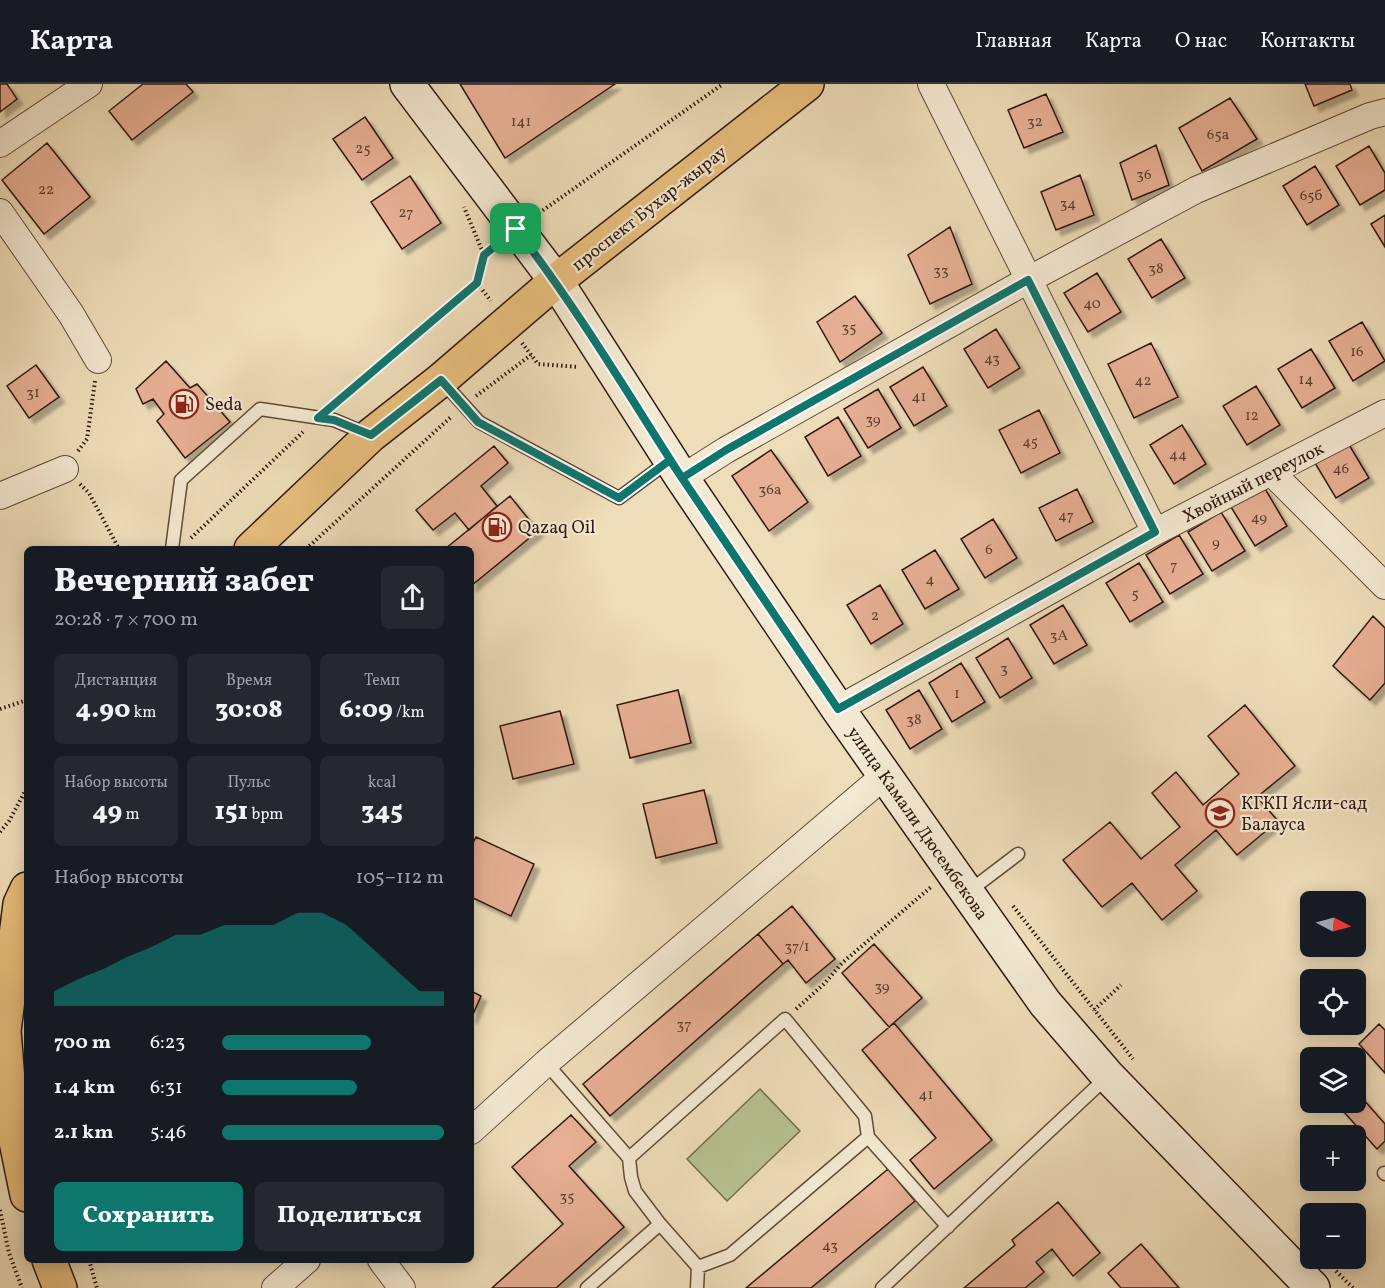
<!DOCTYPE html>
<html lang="ru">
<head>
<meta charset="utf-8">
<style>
  body { margin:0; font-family:Vollkorn,serif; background:#242831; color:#f1f3f6; height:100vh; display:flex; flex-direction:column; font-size:22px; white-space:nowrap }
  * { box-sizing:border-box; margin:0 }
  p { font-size:20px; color:#9ea1a6 }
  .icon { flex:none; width:33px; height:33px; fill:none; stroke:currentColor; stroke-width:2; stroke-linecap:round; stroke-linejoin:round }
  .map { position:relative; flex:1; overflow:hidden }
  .panel { position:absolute; left:24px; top:462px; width:450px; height:717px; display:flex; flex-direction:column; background:#171b24; border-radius:9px; box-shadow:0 3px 15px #0003 }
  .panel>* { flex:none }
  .needle { width:39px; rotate:96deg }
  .controls { position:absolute; left:1300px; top:807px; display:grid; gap:12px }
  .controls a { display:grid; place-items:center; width:66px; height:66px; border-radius:9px; background:#171b24; box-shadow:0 3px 15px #0003; font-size:30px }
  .pin { position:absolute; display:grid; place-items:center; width:51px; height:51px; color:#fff; margin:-26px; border-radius:12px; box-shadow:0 3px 9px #0006 }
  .round { display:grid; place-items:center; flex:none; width:63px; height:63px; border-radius:9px; background:#242831 }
  .headline { display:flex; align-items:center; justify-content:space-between; height:102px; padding:0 30px }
  h1 { font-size:33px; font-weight:800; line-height:45px }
  .stats { display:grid; grid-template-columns:repeat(3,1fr); gap:9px; height:102px; padding:6px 30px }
  .stats div { display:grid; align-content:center; border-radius:9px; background:#242831; text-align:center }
  .stats b { font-size:26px; font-weight:800 }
  .stats small { font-size:16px; font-weight:400 }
  .stats p { font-size:16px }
  .chart { height:168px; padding:12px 30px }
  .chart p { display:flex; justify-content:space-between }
  .chart svg { width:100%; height:108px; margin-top:6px; fill:#0f766e; opacity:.7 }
  .action { display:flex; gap:12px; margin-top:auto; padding:12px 30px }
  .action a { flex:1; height:69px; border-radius:9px; background:#0f766e; color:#fff; font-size:24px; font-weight:800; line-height:69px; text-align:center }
  .action a+a { background:#242831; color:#f1f3f6 }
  ul { padding:0 30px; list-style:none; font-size:20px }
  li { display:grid; grid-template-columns:96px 72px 1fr; align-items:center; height:45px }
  li i { height:15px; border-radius:8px; background:#0f766e }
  header { display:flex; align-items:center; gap:36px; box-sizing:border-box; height:84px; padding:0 30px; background:#171b24; border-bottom:2px solid #363941 }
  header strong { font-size:28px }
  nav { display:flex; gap:33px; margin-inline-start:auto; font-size:21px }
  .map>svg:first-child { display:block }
  .green { fill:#b7c190; stroke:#746c4f; stroke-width:1.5 }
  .building { fill:#e7af94; stroke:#31180e; stroke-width:1.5; filter:url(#shadow) }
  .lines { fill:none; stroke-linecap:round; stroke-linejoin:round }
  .service-casing { stroke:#604939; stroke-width:15 }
  .minor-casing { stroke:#604939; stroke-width:28 }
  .secondary-casing { stroke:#31180e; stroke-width:36 }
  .primary-casing { stroke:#31180e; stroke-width:36 }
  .path { stroke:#31180e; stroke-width:4; stroke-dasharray:1.5 3; stroke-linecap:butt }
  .service { stroke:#f4e9d2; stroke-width:12 }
  .minor { stroke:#f4e9d2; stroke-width:26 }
  .secondary { stroke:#f4e9d2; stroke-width:33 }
  .primary { stroke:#e7be7c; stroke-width:33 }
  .route-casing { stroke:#fff; stroke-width:12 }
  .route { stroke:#0f766e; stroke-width:8 }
  .labels { text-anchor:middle; stroke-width:4.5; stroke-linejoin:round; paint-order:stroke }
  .number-label { font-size:15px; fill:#5e3e30 }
  .street-label { font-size:18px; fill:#31180e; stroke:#f4e9d2 }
  .poi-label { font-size:18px; fill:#31180e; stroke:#f4e9d2; text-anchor:start }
</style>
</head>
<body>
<header>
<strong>Карта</strong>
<nav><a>Главная</a><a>Карта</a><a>О нас</a><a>Контакты</a></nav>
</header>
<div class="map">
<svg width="1385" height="1204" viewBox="0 0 1385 1204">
  <defs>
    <filter id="shadow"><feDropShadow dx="5.5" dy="5.5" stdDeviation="1.5" flood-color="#0004"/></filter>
  </defs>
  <rect width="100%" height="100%" fill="#eeddb9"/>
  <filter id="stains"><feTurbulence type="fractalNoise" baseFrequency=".00333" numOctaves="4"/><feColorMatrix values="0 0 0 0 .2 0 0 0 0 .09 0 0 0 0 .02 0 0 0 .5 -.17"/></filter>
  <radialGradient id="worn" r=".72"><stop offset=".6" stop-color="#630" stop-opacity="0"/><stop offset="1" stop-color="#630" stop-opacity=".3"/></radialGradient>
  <!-- green -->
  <path class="green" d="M760 1005 800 1047 727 1117 687 1075Z"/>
  <!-- building -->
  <path class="building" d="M0 0H7L17 15 0 28Z
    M143 0H186L193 8 132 56 109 27Z
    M460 0H615L505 74Z
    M1305 0H1350L1352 6 1314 22Z
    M1046 10 1063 48 1024 64 1008 26Z
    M1230 14 1257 55 1202 87 1179 44Z
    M365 33 393 74 362 96 333 55Z
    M47 59 90 113 44 150 2 96Z
    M1156 61 1169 101 1132 116 1120 79Z
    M1369 62 1385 89V106L1360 121 1336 82Z
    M1315 82 1339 121 1307 141 1283 102Z
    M1080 91 1094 131 1056 146 1041 108Z
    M410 92 441 139 402 165 371 118Z
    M1385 131V163L1371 140Z
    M950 143 972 200 930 220 908 171Z
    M1161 155 1185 194 1152 214 1128 175Z
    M1097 189 1121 228 1088 248 1064 209Z
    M855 212 882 249 840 278 817 238Z
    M1362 238 1385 277 1353 297 1329 257Z
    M996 245 1020 284 988 304 964 265Z
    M1151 259 1178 313 1134 334 1108 280Z
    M1311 265 1335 304 1302 324 1278 285Z
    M166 277 190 304 197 300 230 338 185 374 157 337 164 330 153 315 143 320 136 305Z
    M36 281 59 313 29 334 7 302Z
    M923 283 947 322 914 342 890 303Z
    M1256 302 1280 341 1247 361 1223 322Z
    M878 305 901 344 868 364 844 325Z
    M1039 326 1060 369 1021 389 999 346Z
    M838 333 861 372 828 392 805 353Z
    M1182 341 1206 380 1174 400 1150 361Z
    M1345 354 1369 394 1336 414 1312 374Z
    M494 362 508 379 481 402 497 422 469 446 455 429 433 446 416 426Z
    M771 366 808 418 769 447 732 392Z
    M1264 403 1287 442 1255 462 1231 423Z
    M1077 405 1093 438 1056 457 1039 424Z
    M510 412 538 447 471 502V465H445Z
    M1221 428 1245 467 1212 487 1188 448Z
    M993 435 1017 474 985 494 961 455Z
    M1179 451 1203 490 1170 510 1146 471Z
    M935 466 959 505 925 525 902 486Z
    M1139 479 1163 518 1130 538 1106 499Z
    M880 501 903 540 871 560 847 521Z
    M1063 521 1087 561 1054 580 1030 541Z
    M1373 532 1385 544V599L1370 616 1333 582Z
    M1008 554 1032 594 1000 614 976 574Z
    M961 579 985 618 952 638 929 599Z
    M678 606 691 659 630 674 617 621Z
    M919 606 942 645 910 665 886 626Z
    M1245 621 1295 682 1257 713 1278 737 1237 771 1216 746 1175 781 1197 807 1162 836 1132 799 1102 823 1063 776 1110 738 1141 775 1180 743 1152 709 1176 688 1203 721 1239 690 1208 652Z
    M560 627 574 680 513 695 500 642Z
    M704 706 717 759 656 774 643 720Z
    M476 753 534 780 511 832 471 813V763Z
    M792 822 835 875 806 899 788 876 783 880 758 850Z
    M758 850 783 880 610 1032 583 1000Z
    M874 860 922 914 889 943 842 889Z
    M471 907 481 912 471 935Z
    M894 939 992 1056 934 1105 910 1076 936 1054 862 966Z
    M1379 940 1385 946V989L1359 960Z
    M1356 1007 1385 1040V1057L1377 1065 1335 1018H1356Z
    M571 1031 596 1058 569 1082 624 1143 556 1204H492L563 1140 512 1083Z
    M888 1085 915 1117 811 1204H746Z
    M1058 1118 1100 1169 1073 1192 1052 1165 1036 1178 1044 1188 1025 1204H964L1015 1161 1012 1156Z
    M1141 1160 1179 1204H1121L1108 1189Z"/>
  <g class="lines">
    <!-- service casing -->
    <g class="service-casing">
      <path id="service" d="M441 296 479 338 619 414 670 376
        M172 465 181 396 260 325 334 336 367 350
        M968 808 1018 770
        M546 979 629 1074
        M868 1053 730 1171 698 1183 660 1140 635 1107 631 1093 629 1074 785 935 865 1032 868 1053 948 1143
        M1384 1089 1385 1090
        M587 1204 660 1140
        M697 1204 698 1183
        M882 1204 1107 993"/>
    </g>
    <!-- minor casing -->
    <g class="minor-casing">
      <path id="minor" d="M931 0 1155 448
        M0 60 89 0
        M0 128 71 230 98 276
        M1271 388 1385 502
        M682 394 726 366 1028 196 1196 106 1370 32 1385 28
        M0 412 65 385
        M838 625 1155 448 1385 329
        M471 1047 546 979 884 692
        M381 1176 402 1204
        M275 1204 307 1176"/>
    </g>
    <!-- secondary casing -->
    <g class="secondary-casing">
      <path id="secondary" d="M407 0 556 197 682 394 838 625 1045 919 1108 992 1313 1204"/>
    </g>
    <!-- primary casing -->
    <g class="primary-casing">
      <path id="primary" d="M251 465 371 351 441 296 556 197 807 0
        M27 805 20 820 4 947 11 1033 27 1111
        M49 1176 60 1204"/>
    </g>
    <!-- path -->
    <path class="path" d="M539 129 723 0
      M484 171 497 160
      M477 199 491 217
      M522 259 538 280 579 283
      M476 312 531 271
      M336 319 477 199 484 171 464 123
      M78 367 87 355 95 297
      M80 400 89 409 119 465
      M191 454 303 348
      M306 465 452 332
      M0 625 27 616
      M0 748 9 737 27 704
      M1013 822 1133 975
      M796 925 824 900 842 879 931 803
      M1094 926 1121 901
      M0 1126 9 1169 22 1204
      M89 1176 97 1204
      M1336 1187 1353 1204"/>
    <!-- service -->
    <use href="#service" class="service"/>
    <!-- minor -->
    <use href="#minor" class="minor"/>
    <!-- secondary -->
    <use href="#secondary" class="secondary"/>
    <!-- primary -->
    <use href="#primary" class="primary"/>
  </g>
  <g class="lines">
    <!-- route casing -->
    <g class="route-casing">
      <path id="route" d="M516 145C577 224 628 310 682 394L838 625 1155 448 1028 196 726 366 682 394 670 376 619 414 478 338 441 296 371 351 334 336 318 334 477 199 484 171 516 145"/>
    </g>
    <!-- route -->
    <use href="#route" class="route"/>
  </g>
  <!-- icons -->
  <defs>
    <g id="fuel-ring" transform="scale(1.5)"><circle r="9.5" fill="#f4e9d2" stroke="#8f2418" stroke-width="1.5"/><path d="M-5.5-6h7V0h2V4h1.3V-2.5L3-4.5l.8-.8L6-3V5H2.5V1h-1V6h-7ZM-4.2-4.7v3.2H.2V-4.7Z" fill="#8f2418"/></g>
    <g id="school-ring" transform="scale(1.5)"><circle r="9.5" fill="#f4e9d2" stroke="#8f2418" stroke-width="1.5"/><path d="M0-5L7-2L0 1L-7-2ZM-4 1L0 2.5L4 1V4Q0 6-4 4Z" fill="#8f2418"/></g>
  </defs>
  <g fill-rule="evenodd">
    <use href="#fuel-ring" x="184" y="320"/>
    <use href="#fuel-ring" x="497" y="443"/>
    <use href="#school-ring" x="1220" y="729"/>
  </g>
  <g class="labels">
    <!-- number labels -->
    <g class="number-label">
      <text x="521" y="42">141</text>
      <text x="1035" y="42">32</text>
      <text x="1218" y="55">65а</text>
      <text x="363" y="69">25</text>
      <text x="1144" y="95">36</text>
      <text x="46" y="110">22</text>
      <text x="1311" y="116">65б</text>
      <text x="1068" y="124">34</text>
      <text x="406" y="133">27</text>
      <text x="1156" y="189">38</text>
      <text x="941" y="191">33</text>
      <text x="1092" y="224">40</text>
      <text x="849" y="248">35</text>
      <text x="1357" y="272">16</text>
      <text x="992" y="279">43</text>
      <text x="1306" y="300">14</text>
      <text x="1143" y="301">42</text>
      <text x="33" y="313">31</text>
      <text x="919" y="317">41</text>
      <text x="1252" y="336">12</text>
      <text x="873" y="340">39</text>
      <text x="1030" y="362">45</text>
      <text x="1178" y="375">44</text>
      <text x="1341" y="389">46</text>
      <text x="770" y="410">36а</text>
      <text x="1066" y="436">47</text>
      <text x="1259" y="438">49</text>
      <text x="1216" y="463">9</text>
      <text x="989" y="470">6</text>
      <text x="1174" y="486">7</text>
      <text x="930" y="500">4</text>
      <text x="1135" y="514">5</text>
      <text x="875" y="536">2</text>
      <text x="1059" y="556">3А</text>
      <text x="1004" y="589">3</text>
      <text x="957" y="614">1</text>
      <text x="914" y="640">38</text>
      <text x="797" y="867">37/1</text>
      <text x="882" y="907">39</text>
      <text x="684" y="945">37</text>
      <text x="926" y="1015">41</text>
      <text x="567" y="1117">35</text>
      <text x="830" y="1166">43</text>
    </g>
    <!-- street labels -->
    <g class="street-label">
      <text transform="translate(649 124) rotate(-38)" y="6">проспект Бухар-жырау</text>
      <text transform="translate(1253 398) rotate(-27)" y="6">Хвойный переулок</text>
      <text transform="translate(918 739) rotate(55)" y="6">улица Камали Дюсембекова</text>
    </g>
    <!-- poi labels -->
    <g class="poi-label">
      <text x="205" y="326">Seda</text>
      <text x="518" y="449">Qazaq Oil</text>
      <text x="1241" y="725">КГКП Ясли-сад<tspan x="1241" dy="21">Балауса</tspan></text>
    </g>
  </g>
  <rect width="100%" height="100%" filter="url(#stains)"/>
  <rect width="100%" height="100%" fill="url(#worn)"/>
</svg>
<div class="controls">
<a><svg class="needle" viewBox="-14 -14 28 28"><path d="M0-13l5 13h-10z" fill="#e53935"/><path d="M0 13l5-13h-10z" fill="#9ea1a6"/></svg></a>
<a><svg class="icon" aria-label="locate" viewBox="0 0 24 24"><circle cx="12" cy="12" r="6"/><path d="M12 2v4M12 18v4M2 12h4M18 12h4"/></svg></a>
<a><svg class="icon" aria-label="layers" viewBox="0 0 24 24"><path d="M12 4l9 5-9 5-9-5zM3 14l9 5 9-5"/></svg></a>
<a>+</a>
<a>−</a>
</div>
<div class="pin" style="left:516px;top:145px;background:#1e9e55"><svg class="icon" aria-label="arrive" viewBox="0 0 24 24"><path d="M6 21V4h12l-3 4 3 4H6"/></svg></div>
<section class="panel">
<div class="headline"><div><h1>Вечерний забег</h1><p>20:28 · 7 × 700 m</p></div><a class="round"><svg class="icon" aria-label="share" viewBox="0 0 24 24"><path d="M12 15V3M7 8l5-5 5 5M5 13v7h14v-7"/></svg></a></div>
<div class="stats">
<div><p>Дистанция</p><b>4.90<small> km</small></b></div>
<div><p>Время</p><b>30:08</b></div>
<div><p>Темп</p><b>6:09<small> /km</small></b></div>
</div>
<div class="stats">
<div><p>Набор высоты</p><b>49<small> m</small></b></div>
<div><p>Пульс</p><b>151<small> bpm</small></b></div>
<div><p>kcal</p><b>345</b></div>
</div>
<div class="chart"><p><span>Набор высоты</span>105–112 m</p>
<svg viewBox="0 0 160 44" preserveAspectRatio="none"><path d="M0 44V38L10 33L20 29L30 24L40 20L50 15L60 15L70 11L80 11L90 11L100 6L110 6L120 11L130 20L140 29L150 38L160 38V44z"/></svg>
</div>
<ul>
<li><b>700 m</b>6:23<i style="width:67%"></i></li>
<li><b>1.4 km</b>6:31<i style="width:61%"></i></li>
<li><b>2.1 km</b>5:46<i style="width:100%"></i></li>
</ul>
<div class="action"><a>Сохранить</a><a>Поделиться</a></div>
</section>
</div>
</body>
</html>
